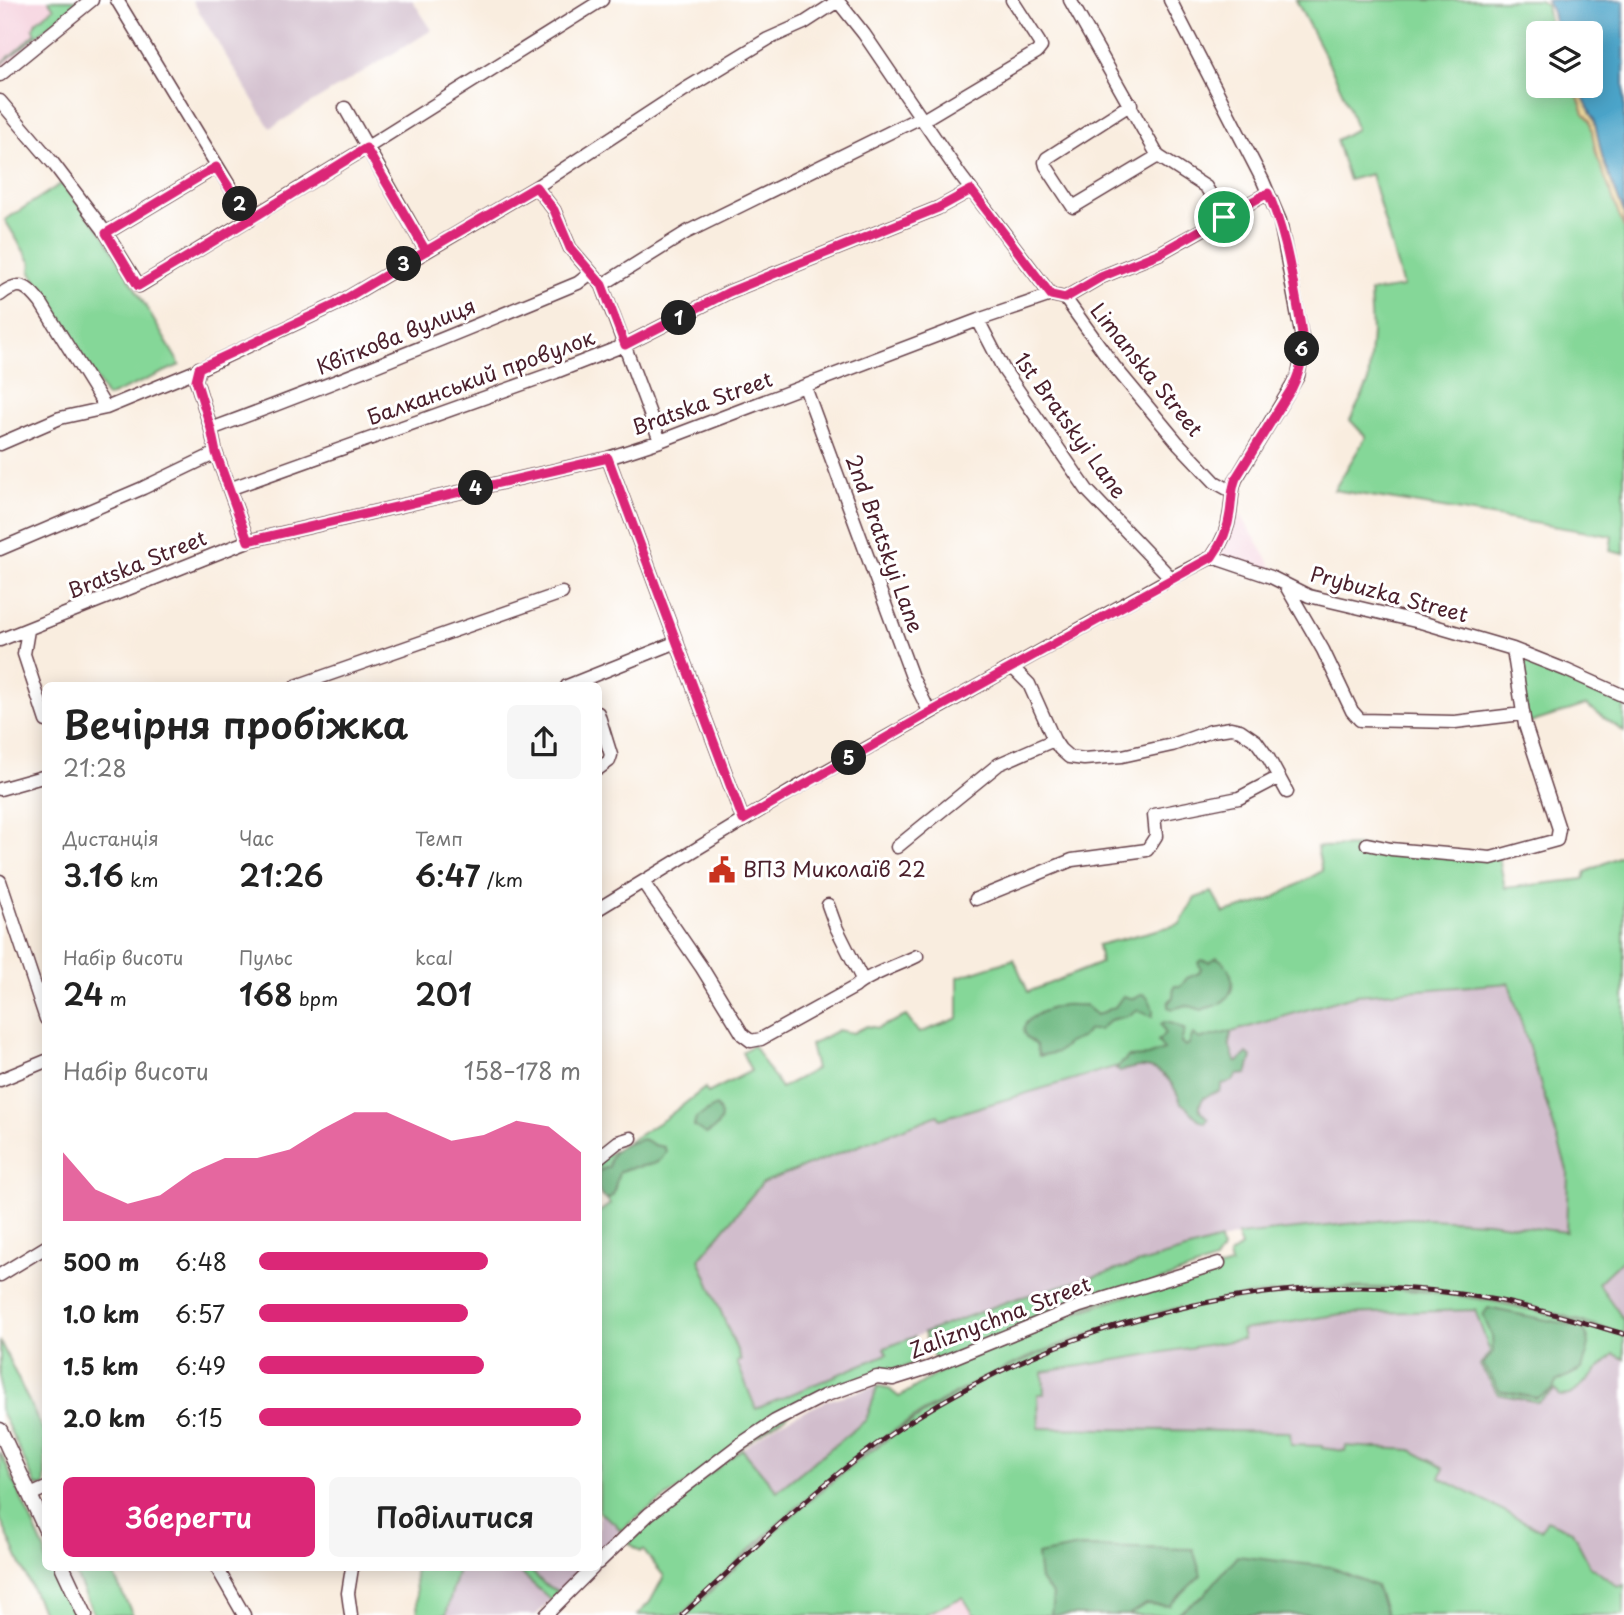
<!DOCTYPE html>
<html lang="uk">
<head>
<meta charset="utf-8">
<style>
  body { margin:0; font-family:"Playpen Sans",sans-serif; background:#f6f6f6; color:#222; height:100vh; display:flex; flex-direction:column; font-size:26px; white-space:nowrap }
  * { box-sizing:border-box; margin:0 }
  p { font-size:23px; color:#767676 }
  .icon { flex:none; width:38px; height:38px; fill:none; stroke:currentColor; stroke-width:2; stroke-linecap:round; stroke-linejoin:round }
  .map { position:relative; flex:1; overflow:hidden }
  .sheet { position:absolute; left:42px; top:682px; width:560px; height:889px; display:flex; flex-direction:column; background:#fff; border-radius:10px; box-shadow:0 4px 18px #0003 }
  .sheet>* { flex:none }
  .tools { position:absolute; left:1526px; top:21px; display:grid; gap:14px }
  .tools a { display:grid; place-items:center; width:77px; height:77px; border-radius:10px; background:#fff; box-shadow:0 4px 18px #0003; font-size:35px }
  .pin { position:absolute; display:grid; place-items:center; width:60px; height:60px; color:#fff; margin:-30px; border:4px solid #fff; border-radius:50%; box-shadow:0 2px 7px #0007 }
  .km { position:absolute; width:35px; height:35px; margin:-18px; border-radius:50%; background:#222; color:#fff; font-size:19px; line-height:35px; text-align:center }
  .round { display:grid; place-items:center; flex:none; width:74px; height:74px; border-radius:10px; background:#f6f6f6 }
  .summary { display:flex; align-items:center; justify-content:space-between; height:119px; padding:0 21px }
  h1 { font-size:38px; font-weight:600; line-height:52px }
  .figures { display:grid; grid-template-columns:repeat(3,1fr); gap:10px; height:119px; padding:7px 21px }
  .figures div { display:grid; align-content:center }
  .figures b { font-size:30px; font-weight:600 }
  .figures small { font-size:19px; font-weight:400 }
  .figures p { font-size:19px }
  .chart { height:196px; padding:14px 21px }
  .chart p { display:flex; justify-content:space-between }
  .chart svg { width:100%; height:126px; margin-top:7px; fill:#db2777; opacity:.7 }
  .primary-button { display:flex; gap:14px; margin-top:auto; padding:14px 21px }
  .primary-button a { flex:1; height:80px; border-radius:10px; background:#db2777; color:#fff; font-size:28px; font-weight:600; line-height:80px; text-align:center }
  .primary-button a+a { background:#f6f6f6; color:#222 }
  ul { padding:0 21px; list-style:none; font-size:23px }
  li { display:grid; grid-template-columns:112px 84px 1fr; align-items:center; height:52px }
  li i { height:18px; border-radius:9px; background:#db2777 }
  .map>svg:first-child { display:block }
  .built { fill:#f5cfdc }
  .industrial { fill:#d1bdcc }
  .green { fill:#85d798; stroke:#687b62; stroke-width:2 }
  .forest { fill:#6cb880; stroke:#5b6c56; stroke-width:2 }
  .sand { fill:#eeda9e; stroke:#9c7c64; stroke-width:2 }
  .water { fill:#4ca4c9; stroke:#4b627a; stroke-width:2 }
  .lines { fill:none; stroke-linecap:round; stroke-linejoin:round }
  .minor-casing { stroke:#643e46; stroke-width:15 }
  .major-casing { stroke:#643e46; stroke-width:17 }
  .minor { stroke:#fff; stroke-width:12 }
  .major { stroke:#fff; stroke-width:14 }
  .rail-casing { stroke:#4a1f2b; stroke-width:5 }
  .rail { stroke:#fff; stroke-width:2.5; stroke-dasharray:8; stroke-linecap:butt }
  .route-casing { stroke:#fff; stroke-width:14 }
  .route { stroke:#db2777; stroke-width:9 }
  .labels { text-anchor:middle; stroke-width:6; stroke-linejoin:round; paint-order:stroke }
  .street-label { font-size:21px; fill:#4a1f2b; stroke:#fff }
  .poi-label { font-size:21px; fill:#4a1f2b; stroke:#fff; text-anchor:start }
</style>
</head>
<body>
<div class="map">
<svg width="1624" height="1615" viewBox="0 0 1624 1615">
  <rect width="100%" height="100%" fill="#fff"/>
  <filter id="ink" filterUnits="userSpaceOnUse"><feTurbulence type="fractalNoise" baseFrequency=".0143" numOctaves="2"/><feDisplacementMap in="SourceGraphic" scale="14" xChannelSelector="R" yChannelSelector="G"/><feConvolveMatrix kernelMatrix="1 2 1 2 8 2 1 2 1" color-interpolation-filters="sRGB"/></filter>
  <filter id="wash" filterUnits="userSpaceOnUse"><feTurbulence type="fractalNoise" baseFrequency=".00686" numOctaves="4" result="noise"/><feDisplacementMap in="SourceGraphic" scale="28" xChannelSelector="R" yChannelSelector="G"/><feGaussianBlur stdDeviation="1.57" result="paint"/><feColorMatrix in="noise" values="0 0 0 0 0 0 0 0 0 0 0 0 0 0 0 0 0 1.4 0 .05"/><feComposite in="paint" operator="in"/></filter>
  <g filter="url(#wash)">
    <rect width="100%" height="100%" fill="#f9eddf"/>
    <!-- built -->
    <path class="built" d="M0 0H86L0 70Z
      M1233 502 1259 545 1280 580 1227 559 1218 551Z
      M963 1597 974 1615H923Z"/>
    <!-- industrial -->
    <path class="industrial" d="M192 0H412L432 30 270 128Z
      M1510 983 1568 1173 1566 1232 1487 1222 1408 1218 1243 1234 1009 1301 885 1348 887 1354 757 1409 737 1362 741 1360 699 1259 762 1183 938 1114 941 1119 1356 995Z
      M1624 1258V1320L1598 1283Z
      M1352 1287 1446 1292 1494 1299 1546 1311 1624 1335 1545 1312 1494 1300 1446 1294 1352 1288 1298 1291 1192 1306 1141 1318 1054 1347 1010 1367 912 1421 852 1464 775 1530 685 1615H681L773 1529 850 1462 911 1420 1009 1365 1095 1331 1140 1317 1191 1305 1240 1297 1298 1290Z
      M1475 1310 1490 1353 1538 1402 1556 1389 1569 1395 1576 1391 1614 1354 1624 1359V1585L1618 1587 1590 1566 1572 1531 1542 1530 1439 1478 1346 1447V1451L1322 1448V1446L1290 1445V1432L1039 1429 1038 1394H1044L1043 1372 1243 1339 1241 1330 1342 1314Z
      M878 1386 866 1419 776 1491 742 1449 778 1424 826 1401Z
      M599 1512 616 1524 620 1531 599 1553Z
      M458 1568H515L551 1600 536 1615H446Z
      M528 1568H584L560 1592 544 1584Z"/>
    <!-- green -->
    <path class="green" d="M52 0H76L78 3 0 65 36 33 33 29 36 22 54 8 49 1Z
      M1296 0H1539L1546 5 1551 33H1538V86H1574L1584 113 1590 120 1596 153 1624 228V554L1610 551 1612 536 1334 490 1366 437 1350 420 1368 384 1372 333 1370 292 1403 287 1371 174 1349 180 1336 140 1356 129C1343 84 1317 43 1296 0Z
      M62 183 104 235 180 365 107 397 30 271 31 263 5 220Z
      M1518 657 1624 699V732L1586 705 1527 724Z
      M1367 846 1499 858 1505 888 1584 879 1586 872 1624 854V1258L1598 1283 1624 1320V1334C1581 1321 1538 1307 1494 1299 1426 1287 1354 1284 1285 1292 1264 1294 1242 1295 1221 1300 1263 1298 1306 1290 1349 1289 1445 1286 1533 1308 1624 1335V1359L1614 1354 1576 1391 1569 1395 1560 1396 1556 1390 1538 1402 1498 1394 1480 1365 1490 1352 1475 1310 1342 1314 1241 1330 1243 1339 1043 1372 1044 1394H1038L1039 1428 1290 1432 1291 1445 1322 1446V1448L1345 1451 1346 1446 1411 1450 1444 1468 1440 1478 1541 1530 1547 1520 1572 1531 1590 1566 1618 1587 1624 1585V1612L1622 1615H974L963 1597 923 1615H685C784 1521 882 1426 1007 1368 1044 1351 1082 1336 1121 1324 1140 1319 1166 1316 1181 1307 1061 1336 949 1386 851 1462 791 1509 737 1563 681 1615H637L650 1602 664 1576 643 1550 640 1552 627 1541 652 1519 742 1449 777 1491 866 1420 878 1386 888 1388 899 1397 956 1362 1082 1311 1144 1290 1231 1265 1229 1255 1241 1247 1237 1235 1408 1218 1487 1222 1566 1232 1568 1173 1509 983 1356 995 940 1119 938 1115 762 1183 699 1259 741 1360 737 1362 756 1409 887 1354 884 1348 914 1337 918 1352 917 1359 912 1364 892 1372 881 1371 822 1392 646 1511 620 1531 616 1524 599 1512 598 1213 610 1204 599 1186V1160L666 1118 705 1088 708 1093 751 1071 742 1052 753 1045 781 1088 816 1069 810 1045 838 1030 853 1033 867 1026 878 1028 906 1016 919 1033 958 1018V977L1014 959 1028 992 1101 963 1098 945 1180 924 1195 898 1212 892 1224 913 1270 900 1322 871 1317 847Z
      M1220 1240 1222 1250 1215 1261 935 1361 924 1333 1009 1301Z
      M0 1341 45 1435V1486H36L0 1409Z
      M0 1451 45 1551 46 1568H53L75 1615H44L0 1519Z
      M73 1568H110L133 1615H94Z
      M414 1568H458L446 1615H418Z
      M515 1568H528L544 1584 560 1592 551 1600Z"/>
    <!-- forest -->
    <path class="forest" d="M1217 957C1234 969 1240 992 1219 1004 1212 1008 1209 1006 1202 1010L1186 1005 1173 1009 1168 1007V1003L1173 997 1174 986H1181L1187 978 1199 973 1201 968 1198 963 1201 960 1210 962Z
      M1143 994C1150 998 1155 1010 1152 1017L1137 1010 1128 1016 1110 1020 1099 1030H1089L1081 1038 1068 1043 1058 1052 1039 1056C1038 1052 1037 1048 1036 1045 1032 1040 1026 1040 1024 1033 1020 1017 1051 1008 1063 1005 1071 1004 1077 1006 1085 1005L1097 1015 1115 1007 1123 996 1134 999Z
      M1164 1022 1174 1024 1185 1030 1181 1042 1185 1046 1189 1044 1193 1034 1200 1039 1229 1032 1231 1034 1229 1044 1235 1061 1238 1062 1247 1053 1252 1057 1247 1074 1237 1075 1233 1081 1222 1084 1220 1091C1210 1094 1198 1097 1200 1110L1208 1119 1205 1123C1194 1119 1191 1109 1181 1103 1170 1072 1151 1059 1120 1072L1116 1069 1128 1057 1147 1056 1164 1050 1158 1041 1165 1033 1161 1024Z
      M716 1106C727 1118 718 1128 706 1134L694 1126 696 1118Z
      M643 1139 654 1145 664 1147 666 1151C659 1172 635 1162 619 1172L613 1195 608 1199C595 1196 599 1182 599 1171L609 1167C610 1146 627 1144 643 1139Z
      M1488 1308 1581 1327C1595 1341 1587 1351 1582 1369L1556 1382 1553 1390 1537 1398 1500 1391 1483 1364 1493 1352 1492 1336 1483 1315Z
      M1079 1547 1193 1549 1201 1575 1169 1606 1146 1604 1128 1615H1051L1053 1594 1040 1580 1037 1555Z
      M1237 1556 1331 1567 1376 1586 1387 1615H1175L1204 1595Z"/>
    <!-- sand -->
    <path class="sand" d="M1574 86H1581L1594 119 1603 160 1624 213V228L1596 153 1590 120 1584 113Z"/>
    <!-- water -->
    <path class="water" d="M1546 0H1624V213L1603 160 1594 119 1584 99 1581 86H1591V33H1557C1553 21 1554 10 1546 0Z"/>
  </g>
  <g filter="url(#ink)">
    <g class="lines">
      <!-- minor casing -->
      <g class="minor-casing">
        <path id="minor" d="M117 0 250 220
          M837 0 864 34 960 175 1051 295 1065 298 1114 366 1178 443 1215 482 1231 491
          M1070 0 1158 156 1206 187 1224 217
          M1170 0 1263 181 1280 221 1302 338V355L1298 376 1236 479C1231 490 1232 501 1230 513 1228 530 1222 543 1212 557
          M0 75 92 0
          M0 101 53 163 106 233 139 286 366 148 602 0
          M1131 104 1047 158 1045 162 1046 166 1073 207 1158 156
          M345 108 426 251
          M923 120 1037 52 1041 47 1039 42 1012 0
          M536 187 554 210 570 248 602 285 660 441
          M106 233 216 167
          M602 285 687 232 921 117
          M0 295C20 279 27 286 41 303L106 408
          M1065 298 1101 277 1160 253 1268 193
          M978 320 1004 370 1087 490 1171 578
          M199 368 196 380 211 429 216 453 248 541
          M805 387 912 677 930 713
          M211 429C335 383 456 334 578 283L591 273
          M0 444 60 418 106 408 191 373 335 305 536 187 684 90 768 39 804 23 838 1
          M608 458 743 820
          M229 489 556 372 625 345 729 292 938 208 971 190
          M0 549 143 488 216 453
          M1286 586 1323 650 1352 711 1360 720 1455 722 1522 714
          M28 630 24 654 46 721
          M0 640 248 541 608 458 660 441 978 320 1051 295
          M1012 667 1029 684 1054 740 1060 749 1069 757 1084 759 1122 756 1172 745 1211 731 1231 728 1240 730 1256 741 1269 759 1287 792
          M296 686 562 593
          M567 686 677 642
          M598 713 611 755 609 761 598 769
          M0 789 46 776
          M1367 844 1391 849 1491 858 1557 840 1559 829 1525 725 1513 649
          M897 847 999 764 1054 740
          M0 881 46 1019
          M643 882 702 968 743 1035 751 1041 761 1039 855 987C866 976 901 964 917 956
          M976 899 1072 860 1147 850 1156 836 1154 815 1239 798 1279 777
          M828 905 836 927 862 979
          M598 909 803 784 1171 578 1212 557 1271 577 1309 596 1424 623 1513 649 1566 670 1624 696
          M0 1080 46 1061
          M598 1158 618 1142 631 1138
          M0 1275 46 1247
          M30 1495 46 1488
          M598 1563 649 1514 739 1445 775 1421 824 1396 877 1377 893 1379 928 1368 1080 1306 1219 1263
          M217 1568 244 1615
          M351 1615 348 1593 352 1568
          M546 1615 593 1568"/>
      </g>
      <!-- major casing -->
      <g class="major-casing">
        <path id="major" d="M0 1430 46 1530
          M63 1568 85 1615"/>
      </g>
      <!-- minor -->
      <use href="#minor" class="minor"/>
      <!-- major -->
      <use href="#major" class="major"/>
      <!-- rail casing -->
      <g class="rail-casing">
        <path id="rail" d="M682 1615C756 1547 827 1474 912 1420 1081 1313 1298 1261 1496 1300 1539 1309 1582 1322 1624 1334"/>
      </g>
      <!-- rail -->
      <use href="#rail" class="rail"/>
    </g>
  </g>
  <g class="lines" filter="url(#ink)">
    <!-- route casing -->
    <g class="route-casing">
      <path id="route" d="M1224 217 1160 253 1101 277 1065 298 1051 295 971 190 938 208 729 292 625 345 602 285 570 248 554 210 536 187 426 251 366 148 250 220 216 167 106 233 138 286C215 241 290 195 366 148L426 251 335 305 199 368 196 380 211 429 216 453 248 541 608 458 743 820 929 713 1212 557C1222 543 1228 530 1230 513 1232 501 1231 490 1236 478L1292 388C1297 378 1301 369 1302 357 1304 339 1300 321 1297 303 1290 265 1284 229 1268 193L1224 217"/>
    </g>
    <!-- route -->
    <use href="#route" class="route"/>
  </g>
  <!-- icons -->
  <defs>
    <g id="civic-bare" transform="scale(2.1)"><path d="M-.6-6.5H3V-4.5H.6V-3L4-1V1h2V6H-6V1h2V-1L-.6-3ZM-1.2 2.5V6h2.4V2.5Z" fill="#c8321e" stroke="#fff" stroke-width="2.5" paint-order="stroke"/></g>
  </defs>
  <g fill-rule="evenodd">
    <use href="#civic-bare" x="722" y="870"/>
  </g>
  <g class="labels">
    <!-- street labels -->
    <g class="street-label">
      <text transform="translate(396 337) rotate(-22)" y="7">Квіткова вулиця</text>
      <text transform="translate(1146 370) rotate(51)" y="7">Limanska Street</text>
      <text transform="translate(481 378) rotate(-20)" y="7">Балканський провулок</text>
      <text transform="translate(702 404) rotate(-20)" y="7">Bratska Street</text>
      <text transform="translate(1070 426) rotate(54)" y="7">1st Bratskyi Lane</text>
      <text transform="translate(884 544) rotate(70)" y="7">2nd Bratskyi Lane</text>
      <text transform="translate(137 565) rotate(-22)" y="7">Bratska Street</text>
      <text transform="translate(1389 595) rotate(15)" y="7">Prybuzka Street</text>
      <text transform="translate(1000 1318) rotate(-21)" y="7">Zaliznychna Street</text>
    </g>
    <!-- poi labels -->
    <g class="poi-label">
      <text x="743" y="877">ВПЗ Миколаїв 22</text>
    </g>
  </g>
</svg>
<div class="tools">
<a><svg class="icon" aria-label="layers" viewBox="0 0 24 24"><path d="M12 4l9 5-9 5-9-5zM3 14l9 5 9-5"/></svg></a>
</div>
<div class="pin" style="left:1224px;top:217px;background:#1e9e55"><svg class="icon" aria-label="arrive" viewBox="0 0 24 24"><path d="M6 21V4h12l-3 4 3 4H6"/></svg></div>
<b class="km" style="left:679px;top:318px">1</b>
<b class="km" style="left:240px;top:204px">2</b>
<b class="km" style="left:404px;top:264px">3</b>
<b class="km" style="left:476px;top:488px">4</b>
<b class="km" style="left:849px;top:758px">5</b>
<b class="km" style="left:1302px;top:349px">6</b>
<section class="sheet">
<div class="summary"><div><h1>Вечірня пробіжка</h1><p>21:28</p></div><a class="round"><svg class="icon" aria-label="share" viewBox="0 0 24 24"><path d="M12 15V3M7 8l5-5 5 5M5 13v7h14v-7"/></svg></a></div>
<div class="figures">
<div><p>Дистанція</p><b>3.16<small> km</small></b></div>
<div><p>Час</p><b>21:26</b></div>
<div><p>Темп</p><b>6:47<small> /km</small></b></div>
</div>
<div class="figures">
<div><p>Набір висоти</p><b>24<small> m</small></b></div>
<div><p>Пульс</p><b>168<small> bpm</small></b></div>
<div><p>kcal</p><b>201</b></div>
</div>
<div class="chart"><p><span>Набір висоти</span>158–178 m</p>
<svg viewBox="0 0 160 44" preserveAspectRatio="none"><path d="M0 44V20L10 33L20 38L30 35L40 27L50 22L60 22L70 19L80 12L90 6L100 6L110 11L120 16L130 14L140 9L150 11L160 20V44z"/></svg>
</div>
<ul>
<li><b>500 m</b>6:48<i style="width:71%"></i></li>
<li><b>1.0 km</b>6:57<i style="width:65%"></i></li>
<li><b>1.5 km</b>6:49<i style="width:70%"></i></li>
<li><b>2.0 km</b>6:15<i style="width:100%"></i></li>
</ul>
<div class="primary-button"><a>Зберегти</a><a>Поділитися</a></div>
</section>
</div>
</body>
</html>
